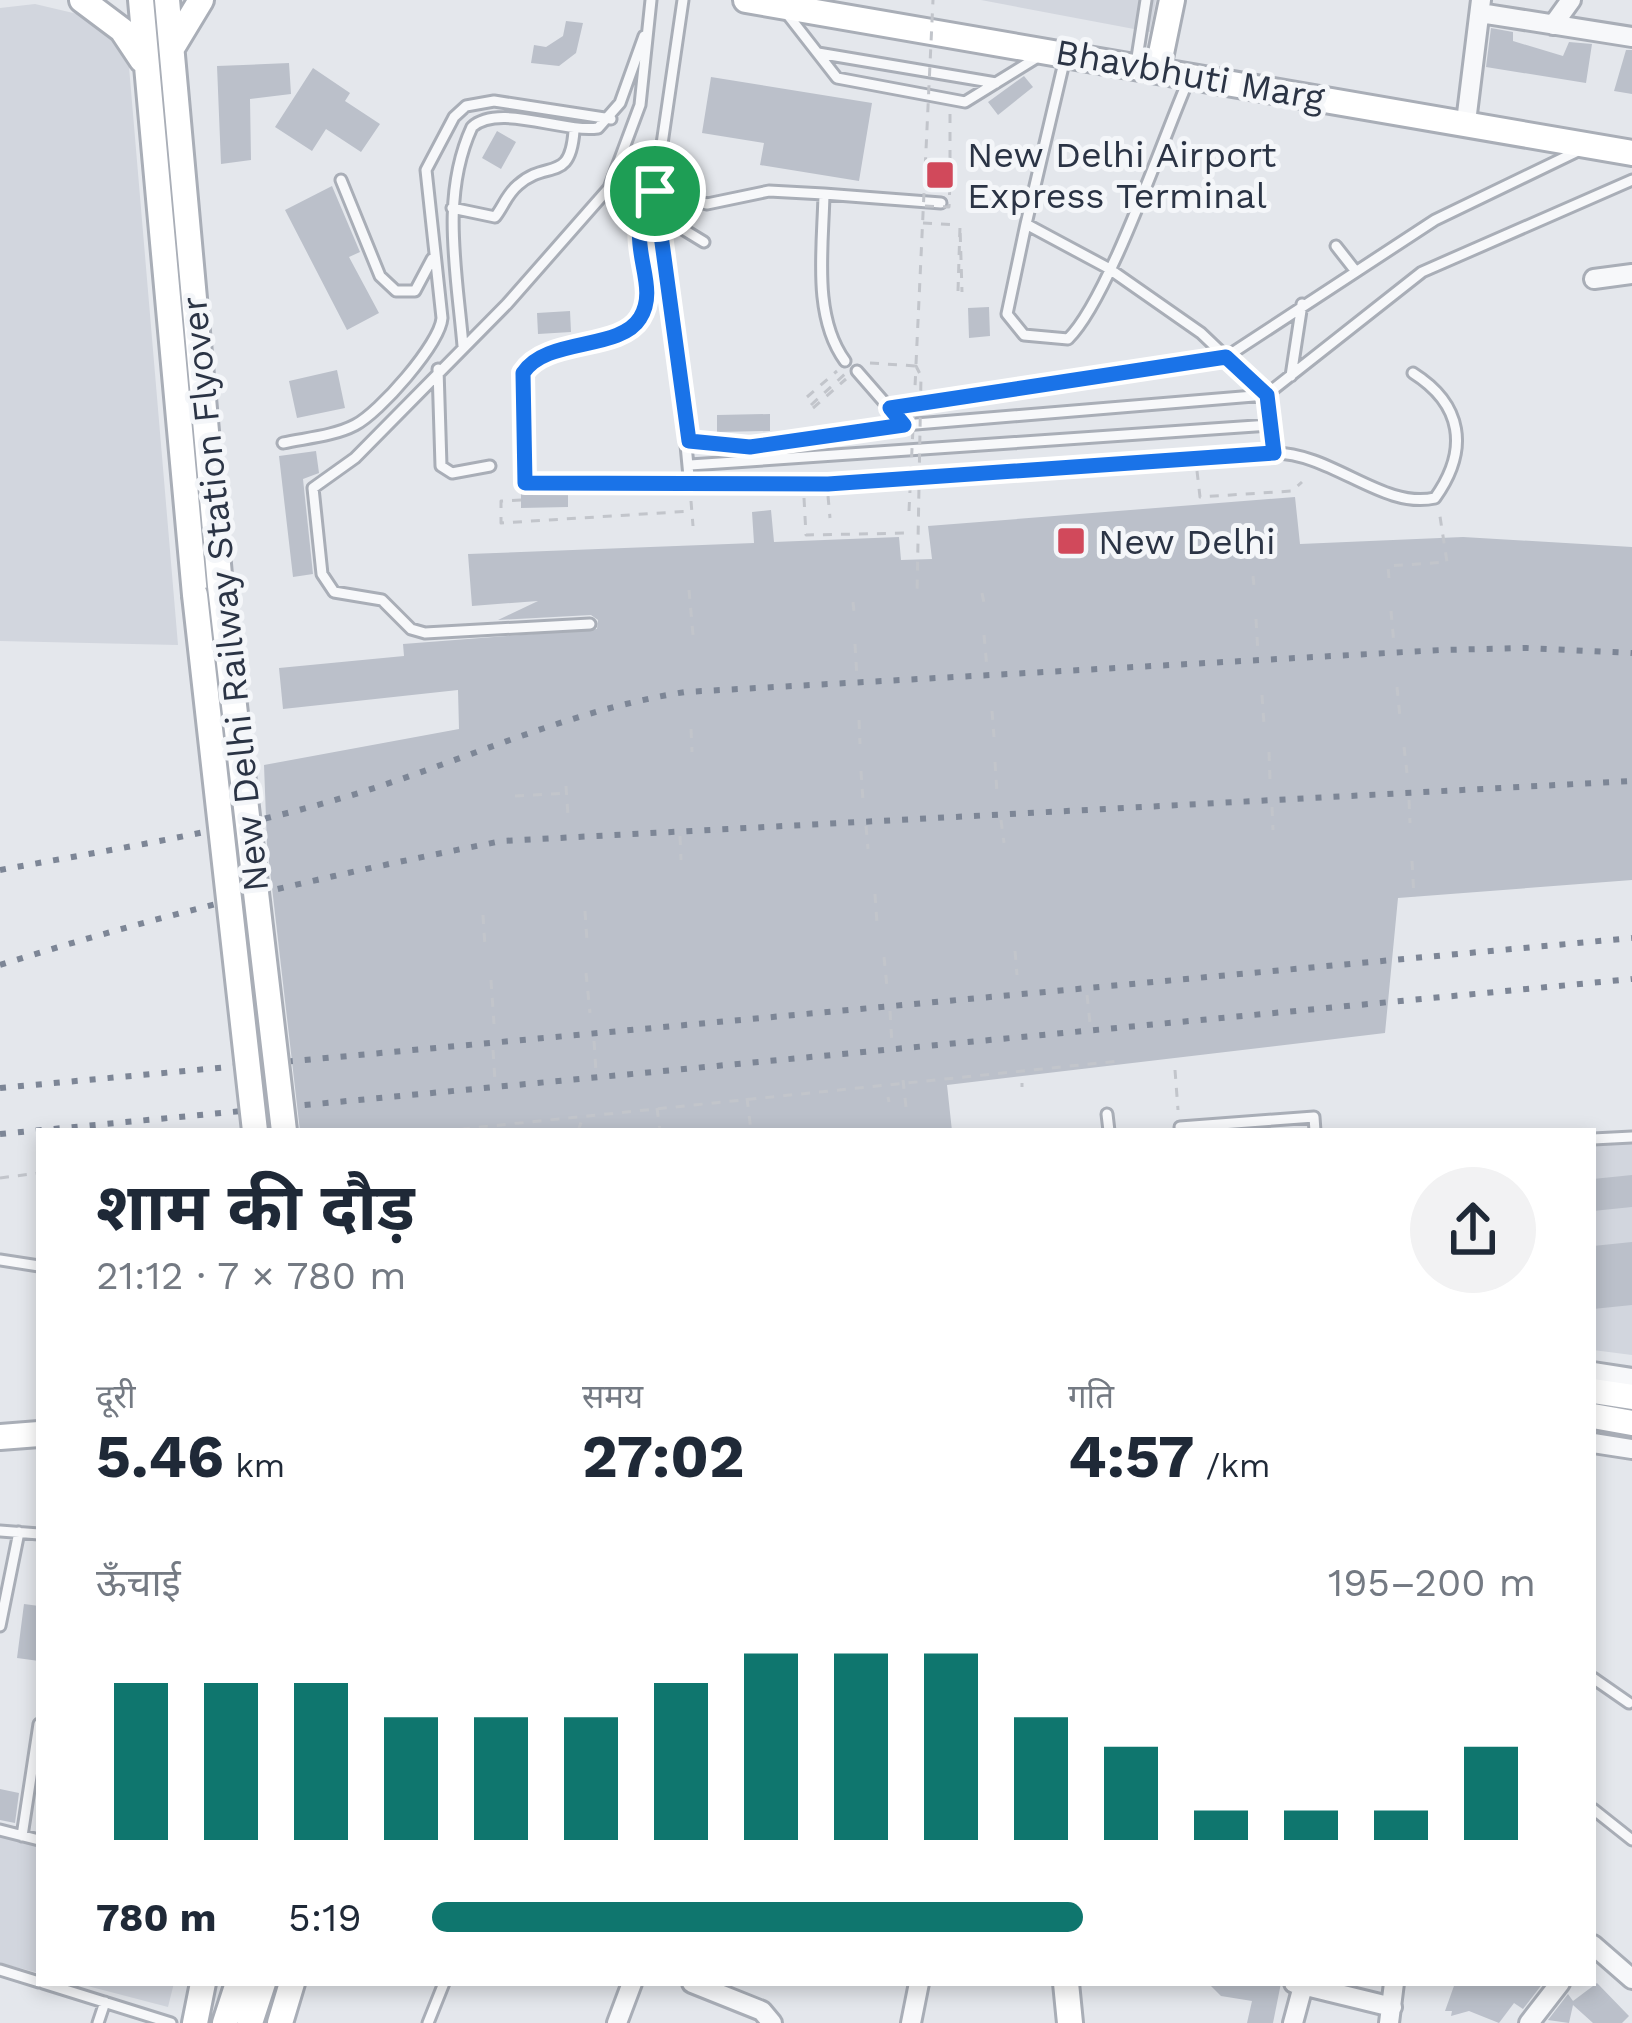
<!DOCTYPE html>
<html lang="hi">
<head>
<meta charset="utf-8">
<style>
  body { margin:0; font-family:"Work Sans","Noto Sans Devanagari",sans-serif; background:#f2f2f3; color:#1f2937; height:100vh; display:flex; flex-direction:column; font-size:45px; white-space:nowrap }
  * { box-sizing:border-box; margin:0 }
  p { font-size:39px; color:#747a83 }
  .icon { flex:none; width:66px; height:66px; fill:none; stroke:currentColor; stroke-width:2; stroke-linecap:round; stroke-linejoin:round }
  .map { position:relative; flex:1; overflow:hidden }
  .side { position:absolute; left:36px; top:1128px; width:1560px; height:858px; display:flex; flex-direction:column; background:#fff; border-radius:0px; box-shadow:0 6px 18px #0003 }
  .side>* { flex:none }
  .pin { position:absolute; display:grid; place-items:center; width:102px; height:102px; color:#fff; margin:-51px; border:6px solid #fff; border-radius:50%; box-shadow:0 3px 12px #0007 }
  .round { display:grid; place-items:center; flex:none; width:126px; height:126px; border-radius:63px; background:#f2f2f3 }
  .overview { display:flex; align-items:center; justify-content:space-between; height:204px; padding:0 60px }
  h1 { font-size:66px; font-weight:700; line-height:90px }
  .metrics { display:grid; grid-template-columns:repeat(3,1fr); gap:18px; height:204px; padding:12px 60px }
  .metrics div { display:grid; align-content:center }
  .metrics b { font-size:60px; font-weight:700 }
  .metrics small { font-size:33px; font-weight:400 }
  .metrics p { font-size:33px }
  .chart { height:336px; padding:24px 60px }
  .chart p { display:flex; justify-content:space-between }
  .chart svg { width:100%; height:216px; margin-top:12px; stroke:#0f766e; stroke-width:6 }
  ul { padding:0 60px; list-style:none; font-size:39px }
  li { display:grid; grid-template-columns:192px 144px 1fr; align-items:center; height:90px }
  li i { height:30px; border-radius:15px; background:#0f766e }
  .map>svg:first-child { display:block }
  .built { fill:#d2d6de }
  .building { fill:#bbc0ca }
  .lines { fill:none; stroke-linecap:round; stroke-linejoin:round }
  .lane-casing { stroke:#a9aeb7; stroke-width:15 }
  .street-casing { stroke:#a9aeb7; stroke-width:24 }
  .secondary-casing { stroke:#a9aeb7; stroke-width:30 }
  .path { stroke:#c2c5cb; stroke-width:3; stroke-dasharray:9 9; stroke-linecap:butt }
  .lane { stroke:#f7f8fa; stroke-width:9 }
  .street { stroke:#f7f8fa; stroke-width:18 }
  .secondary { stroke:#fff; stroke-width:24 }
  .rail { stroke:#7d8696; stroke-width:6; stroke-dasharray:6 12; stroke-linecap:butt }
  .secondary-bridge-casing { stroke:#a9aeb7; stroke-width:30; stroke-linecap:butt }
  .path-bridge { stroke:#c2c5cb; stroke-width:3; stroke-dasharray:9 9; stroke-linecap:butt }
  .secondary-bridge { stroke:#fff; stroke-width:24 }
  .route-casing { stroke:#fff; stroke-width:24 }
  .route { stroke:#1a73e8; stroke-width:15 }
  .poi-dot { fill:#d1495b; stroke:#f4f6f9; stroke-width:4.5 }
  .labels { text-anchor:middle; stroke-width:10; stroke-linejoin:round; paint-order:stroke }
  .street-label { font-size:36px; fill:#2b3445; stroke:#f4f6f9 }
  .poi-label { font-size:36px; fill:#2b3445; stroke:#f4f6f9; text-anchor:start }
</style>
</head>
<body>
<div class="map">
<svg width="1632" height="2023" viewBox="0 0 1632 2023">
  <rect width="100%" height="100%" fill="#e4e7ec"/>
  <!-- built -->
  <path class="built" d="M981 0H1156L1150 32Z
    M35 4 86 16 128 55 178 645 0 641V8Z
    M1632 1136V1355L1593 1350V1138Z
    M0 1835 39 1845V1973L0 1963Z
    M76 1983H174L168 2007Z"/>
  <!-- building -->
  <path class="building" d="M566 21 583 23 576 53 559 66 531 63 534 45 546 47 563 36Z
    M1491 28 1513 32V41L1563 56 1569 42 1592 44 1586 83 1486 67Z
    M1626 50H1632V94L1614 91Z
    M289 63 291 94 250 99 251 160 221 164 217 66Z
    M313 68 350 93 345 101 380 124 361 152 326 129 312 151 275 127Z
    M1024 76 1033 87 998 115 988 102Z
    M711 77 872 103 859 181 760 165 764 143 702 133Z
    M497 131 516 142 501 169 482 158Z
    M332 186 360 252 349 257 379 313 347 330 285 210Z
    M989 307 990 336 969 338 968 308Z
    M570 311 571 332 538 334 537 313Z
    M337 370 345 408 297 418 289 381Z
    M770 414V431L717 432V415Z
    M316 451 319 473 303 479 313 574 293 577 279 456Z
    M521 492 568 495V507L521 508Z
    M1295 497 1300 544 1463 537 1632 547V880L1398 898 1385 1033 947 1085 952 1131H300L267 844 264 765 459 729 458 690 283 709 279 668 404 656 403 644 597 629 598 620 591 615 498 620 538 601 472 606 468 554 754 543 752 512 771 510 774 542 899 537 901 560 932 559 928 526Z
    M1632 1175V1207L1593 1211V1179Z
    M1632 1242V1305L1593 1309V1246Z
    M24 1604 39 1606V1661L17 1658Z
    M0 1789 19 1793 15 1823 0 1820Z
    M1208 1983H1281L1273 2023H1247L1252 2001 1221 1996Z
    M1455 1983H1543L1523 2009 1514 2003 1499 2023 1469 2011 1451 2016 1452 2011H1445Z
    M1597 1983 1629 2016 1622 2023H1593L1573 2005 1569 2023 1548 2020 1568 1994 1573 2001Z"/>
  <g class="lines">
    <!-- lane casing -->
    <g class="lane-casing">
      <path id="lane" d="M683 0 655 192 673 308 690 487 828 484 1274 453 1266 395 1201 333 1108 268 1026 224 1065 58
        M784 10 837 78 965 102 1041 55
        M818 53 996 83
        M1136 64 1146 0
        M341 180 380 276 396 291H415L432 259
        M824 194 941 203
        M452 208 495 217C503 207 507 194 518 185 547 159 570 184 574 131
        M658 214 704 242
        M1026 224 1007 314 1024 335 1068 339C1108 300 1162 141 1188 81
        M1336 246 1354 269
        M463 346C457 273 440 196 472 127 499 103 562 133 598 128L620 103 644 36
        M438 369 441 466 452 473 490 466
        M857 371 904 425
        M1291 376 1302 304
        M890 408 1226 357 1435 220 1578 151
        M689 441 750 447 904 425 1266 395 1422 272 1632 180
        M283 443C306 438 334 436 355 425 379 413 440 344 442 318L426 170 454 117 466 106 494 101 611 119
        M1274 453C1332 453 1383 510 1435 498 1470 449 1462 404 1413 373
        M690 465 1270 425
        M690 487 533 486 521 473 520 388 529 363C558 345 597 347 627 329 668 305 617 238 655 192L707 204 769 191 824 194C823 247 812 316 845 361
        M590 624 425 633 411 629 382 600 334 592 322 574 313 488 355 458 507 304 609 188 640 105 651 0
        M1107 1114 1109 1131
        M1180 1127 1314 1117 1315 1131
        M1593 1139 1632 1137
        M0 1260 39 1266
        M0 1531 39 1534
        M0 1626 19 1532
        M1593 1678 1629 1703
        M1593 1809 1632 1840
        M0 1830 39 1840
        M22 1836 39 1724
        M0 1970 39 1982
        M43 1983 171 2023
        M98 2023 105 2002
        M428 2023 444 1983"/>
    </g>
    <!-- street casing -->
    <g class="street-casing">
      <path id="street" d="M1480 13 1632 37
        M1553 25 1571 0
        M1466 122 1481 0
        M1594 279 1632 274
        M1593 1372 1632 1378
        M1593 1443 1632 1449
        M1593 1945 1632 1979
        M692 1983 762 2011 772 2023
        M1294 1983 1392 2007
        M617 2023 632 1983
        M911 2023 919 1983
        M1293 2023 1303 1986
        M1389 2023 1394 1983
        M1529 2023 1560 1983"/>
    </g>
    <!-- secondary casing -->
    <g class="secondary-casing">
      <path id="secondary" d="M82 0 122 30 142 60
        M141 0 195 595
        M167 0 220 586
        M746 0 1632 153
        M172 48 201 0
        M1158 68 1172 0
        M1593 1391 1632 1397
        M1593 1416 1632 1423
        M0 1437 39 1434
        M1066 1983 1070 2023
        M195 2023 203 1983
        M225 2023 238 1983
        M250 2023 263 1983
        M280 2023 292 1983"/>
    </g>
    <!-- path -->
    <path class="path" d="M950 114V182
      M923 223 957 225
      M958 291 960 226 962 292
      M870 363 916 366
      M807 397 837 371
      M811 405 845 374
      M813 408 846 379
      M1197 471 1200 497 1292 491 1302 482
      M828 496 830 518
      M804 498 806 535 910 533
      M521 500 501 501V523L692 511
      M691 501 693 526
      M1253 576 1254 586
      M1389 578 1388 566 1447 562 1439 510
      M689 590 693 635
      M982 593 984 603
      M853 602 854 612
      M1391 611 1394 645
      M1256 619 1258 653
      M984 635 987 669
      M855 644 857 678
      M1397 687 1400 717
      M1262 695 1264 724
      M992 711 994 737
      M859 720 860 744
      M691 729 692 752
      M1404 747 1407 773
      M1269 752 1270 779
      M995 762 997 793
      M861 771 863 800
      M566 786 568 815
      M515 796 567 793
      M1409 800 1410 823
      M1272 807 1273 830
      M1001 820 1004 843
      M866 826 868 849
      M680 836 681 860
      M1412 861 1414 897
      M875 894 877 923
      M585 911 587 941
      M483 915 485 947
      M1015 951 1017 975
      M884 957 887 987
      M586 973 590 1013
      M491 980 494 1024
      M1087 995 1090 1023
      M890 1011 892 1044
      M594 1041 596 1072
      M493 1050 495 1081
      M1175 1070 1178 1110
      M903 1080 906 1107
      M1022 1087V1083
      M888 1097 889 1102
      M747 1098 751 1131
      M657 1108 660 1131
      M443 1131 1119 1061
      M578 1131 583 1117
      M0 1178 39 1173"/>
    <!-- lane -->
    <use href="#lane" class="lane"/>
    <!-- street -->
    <use href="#street" class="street"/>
    <!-- secondary -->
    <use href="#secondary" class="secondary"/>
    <!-- rail -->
    <path class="rail" d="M0 870C114 849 231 831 342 798 458 764 564 711 685 692L1441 650 1526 648 1632 653
      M0 965C164 913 333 874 502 841L1632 781
      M0 1088 1632 938
      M0 1134 1632 979"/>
    <!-- secondary-bridge casing -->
    <g class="secondary-bridge-casing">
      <path id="secondary-bridge" d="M220 586 284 1131
        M195 595 255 1131"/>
    </g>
    <!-- path-bridge -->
    <path class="path-bridge" d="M925 206 949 207 950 182
      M916 364 933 0
      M909 511 916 366 921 376 917 597"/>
    <!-- secondary-bridge -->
    <use href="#secondary-bridge" class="secondary-bridge"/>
  </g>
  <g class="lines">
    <!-- route casing -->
    <g class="route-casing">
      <path id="route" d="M655 191 689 441 750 447 904 425 890 408 1226 357 1267 395 1274 453 828 484 525 483 523 373C546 337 620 351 640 318 663 282 617 238 655 191Z"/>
    </g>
    <!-- route -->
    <use href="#route" class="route"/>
  </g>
  <!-- markers -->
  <g class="poi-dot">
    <rect x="925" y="160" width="30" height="30" rx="6"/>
    <rect x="1056" y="526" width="30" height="30" rx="6"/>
  </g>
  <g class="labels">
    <!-- street labels -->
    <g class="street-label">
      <text transform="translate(1190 74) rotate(10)" y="13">Bhavbhuti Marg</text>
      <text transform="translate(224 594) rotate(-96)" y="13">New Delhi Railway Station Flyover</text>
    </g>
    <!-- poi labels -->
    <g class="poi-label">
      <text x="967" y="167">New Delhi Airport<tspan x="967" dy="41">Express Terminal</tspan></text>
      <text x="1098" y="554">New Delhi</text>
    </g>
  </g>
</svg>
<div class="pin" style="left:655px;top:191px;background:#1e9e55"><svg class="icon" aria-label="arrive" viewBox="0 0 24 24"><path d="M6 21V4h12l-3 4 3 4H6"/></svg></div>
<section class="side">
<div class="overview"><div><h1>शाम की दौड़</h1><p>21:12 · 7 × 780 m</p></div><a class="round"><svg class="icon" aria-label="share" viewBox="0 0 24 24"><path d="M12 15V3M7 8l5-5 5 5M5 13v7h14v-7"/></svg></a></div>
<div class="metrics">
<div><p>दूरी</p><b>5.46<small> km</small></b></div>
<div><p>समय</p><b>27:02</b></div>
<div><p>गति</p><b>4:57<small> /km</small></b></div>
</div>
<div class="chart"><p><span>ऊँचाई</span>195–200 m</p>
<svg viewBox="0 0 160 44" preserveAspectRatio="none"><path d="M5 44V12M15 44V12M25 44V12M35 44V19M45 44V19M55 44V19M65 44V12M75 44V6M85 44V6M95 44V6M105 44V19M115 44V25M125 44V38M135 44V38M145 44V38M155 44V25"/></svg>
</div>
<ul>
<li><b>780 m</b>5:19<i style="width:59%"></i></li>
</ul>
</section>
</div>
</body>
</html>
